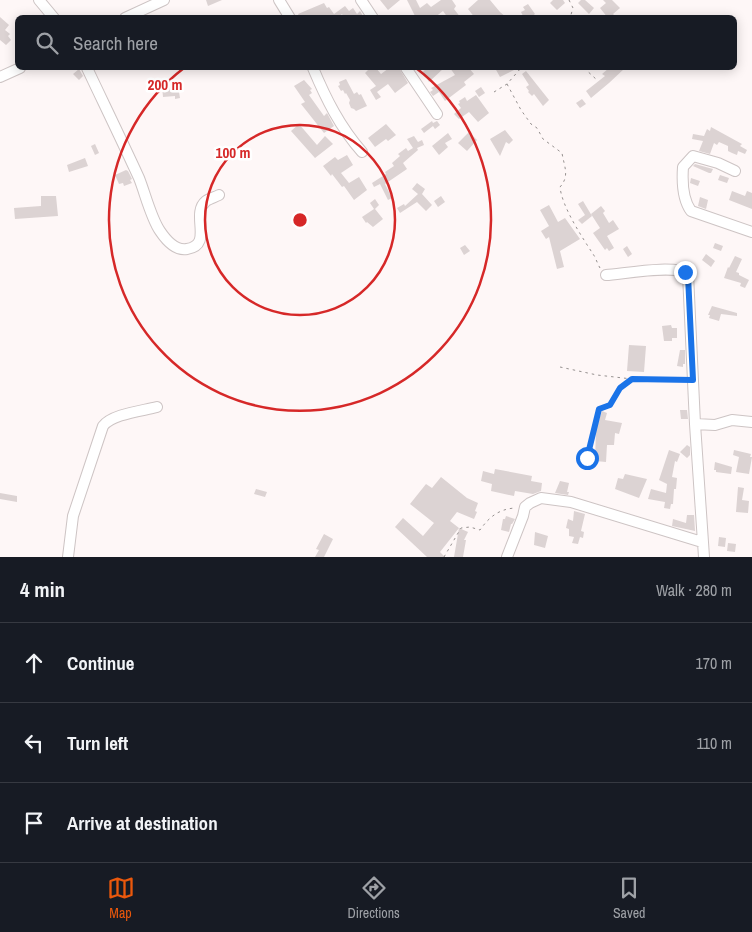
<!DOCTYPE html>
<html lang="en">
<head>
<meta charset="utf-8">
<style>
  body { margin:0; font-family:"Archivo Narrow",sans-serif; background:#20242c; color:#f1f3f6 }
  .stop { position:absolute; width:15px; height:15px; margin:-11px; border:4px solid #1a73e8; border-radius:50%; background:#fff }
  .stop.end { background:#1a73e8; border-color:#fff; box-shadow:0 1px 5px #0008 }
  .list { margin:0; padding:0; list-style:none }
  h2 { display:flex; justify-content:space-between; align-items:center; height:65px; margin:0; padding:0 20px; font-size:21px }
  h2 small { font-size:16px; font-weight:400; color:#9ea1a6 }
  .list li { display:grid; grid-template-columns:32px 1fr auto; gap:15px; align-items:center; box-sizing:border-box; height:80px; padding:0 20px; border-top:1px solid #363941 }
  .list b { display:block; font-size:19px; white-space:nowrap }
  .list em { font-size:16px; font-style:normal; color:#9ea1a6 }
  .icon { flex:none; width:28px; height:28px; fill:none; stroke:currentColor; stroke-width:2; stroke-linecap:round; stroke-linejoin:round }
  .map { position:relative; flex:none; width:752px; height:557px; overflow:hidden }
  .search { position:absolute; background:#171b24; box-shadow:0 2px 12px #0003; left:15px; right:15px; top:15px; height:55px; display:flex; align-items:center; gap:12px; box-sizing:border-box; padding:0 18px; border-radius:8px; color:#9ea1a6; font-size:19px }
  .sheet { height:305px; background:#171b24 }
  nav { display:flex; justify-content:space-around; align-items:center; box-sizing:border-box; height:70px; border-top:1px solid #363941; background:#171b24; font-size:14px; color:#9ea1a6 }
  nav a { display:grid; justify-items:center; gap:2px }
  nav .on { color:#ea580c }
  .map>svg:first-child { display:block }
  .building { fill:#dcd3d3 }
  .lines { fill:none; stroke-linecap:round; stroke-linejoin:round }
  .minor-casing { stroke:#cdc4c4; stroke-width:12 }
  .path { stroke:#969190; stroke-width:1; stroke-dasharray:2.5 4; stroke-linecap:butt }
  .minor { stroke:#fff; stroke-width:10 }
  .route { stroke:#1a73e8; stroke-width:6 }
  .ring { fill:none; stroke:#d62828; stroke-width:2.5 }
  .centre { fill:#d62828; stroke:#fff; stroke-width:2.5 }
  .ring-label { font-size:15px; text-anchor:middle; font-weight:bold; fill:#d62828; stroke:#fff; stroke-width:5; stroke-linejoin:round; paint-order:stroke }
</style>
</head>
<body>
<div class="map">
<svg width="752" height="557" viewBox="0 0 752 557">
  <rect width="100%" height="100%" fill="#fef7f7"/>
  <path class="building" d="M206,0H222L208,6Z
    M380,0H400L388,10Z
    M407,0H416L420,8L427,3L431,7L441,0H452L456,6L454,9L461,18H448L443,11L434,18H416Z
    M478,0H490L500,12L507,18H475L468,9Z
    M553,0H563L565,3L557,10L550,3Z
    M581,0H585L594,8L589,14L578,3Z
    M603,0H612L620,8L613,14L617,18H608L600,8L606,3Z
    M324,3L327,8L329,7L334,14L345,6L349,11L353,8L357,14L360,11L363,16L361,18H344L342,14L338,18H300L298,14Z
    M528,4L535,14L530,18H524L521,12L525,10L523,7Z
    M0,17L9,25L5,30L10,34L8,36L11,40L6,45L0,40Z
    M366,68H376L381,74L389,68H399L408,83L395,93L388,84L377,92L381,97L376,100L370,90L376,86L365,73L368,70Z
    M429,68H444L429,82L423,71Z
    M450,68H469L474,74L464,82L466,85L445,101L439,92L433,96L430,92L433,90L431,88L455,75Z
    M495,68H518L500,77Z
    M609,68H625L609,83L591,98L586,91L605,76L602,74Z
    M79,69L83,76L79,80L73,74Z
    M526,71L549,100L543,106L534,94L532,96L528,92L529,91L526,87L529,85L522,74Z
    M346,79L354,94L357,92L359,95L361,94L367,106L356,111L354,109L351,108L349,103L350,100L346,93L345,94L343,90L341,91L338,86L340,85L339,82Z
    M177,80L180,98L175,99V96L163,97L162,86L165,85L164,81Z
    M304,80L312,89L310,90L312,93L309,95L324,116L327,113L334,126L324,133L301,104L305,102L294,86Z
    M481,87L485,93L479,97L475,91Z
    M476,95L489,113L478,122L469,112L459,119L454,114L461,108L458,104L460,103L459,101L465,97L467,101Z
    M582,99L586,104L580,108L576,103Z
    M432,121L433,123L437,121L440,125L435,129L433,126L424,133L421,129Z
    M299,124L317,145L325,136L333,144L315,158L291,131Z
    M386,124L396,135L388,141L386,139L375,147L368,138Z
    M711,127L742,144L740,146L747,150L745,154L738,151L737,155L732,153L728,151V146L719,142L717,145L714,143L710,154L699,151L703,141L692,139L693,134L704,136L707,129L710,131Z
    M505,130L513,140L509,144L506,142L500,156L490,139Z
    M469,132L477,140L467,151L458,143Z
    M448,133L452,139L445,143L448,147L439,155L432,146Z
    M414,136L418,142L422,140L424,145L417,148L418,150L403,163L407,169L385,184L392,198L388,200L380,184L374,187L372,183L386,174L385,172L394,166L392,163L400,156L398,154L406,148L408,151L413,148L407,139Z
    M95,144L99,153L95,155L91,146Z
    M347,155L353,165L341,173L349,183L359,177L367,190L354,200L344,186L342,187L332,174L331,176L323,166L335,157L338,160Z
    M85,158L88,166L69,172L67,165Z
    M695,164L713,169L711,173H709L693,166Z
    M126,170L128,171L132,179L130,180L132,183L124,186L123,183L119,184L115,175Z
    M720,175L729,178L727,183L718,180Z
    M691,178L700,181L698,186L690,183Z
    M417,183L425,189L422,194L432,205L426,211L417,202L400,213L397,208L404,204L405,206L418,194L412,189Z
    M732,191L745,196L747,191L752,193V209L729,200Z
    M41,196H56L58,216L15,219L14,208L41,206Z
    M441,196L445,202L438,207L434,201Z
    M700,197L708,200L706,209L698,206Z
    M375,199L379,205L375,209L383,219L373,227L367,222L366,223L362,217L374,209L370,203Z
    M583,201L592,216L582,224L578,220L585,215L578,204Z
    M549,205L558,222L565,218L580,239L560,251L564,267L557,269L549,237L546,239L541,231L549,226L540,210Z
    M601,206L605,211L603,213L609,223L613,220L619,229L607,236L614,248L609,251L607,248L605,250L593,233L600,228L591,214Z
    M715,243L723,246L721,251L713,248Z
    M465,245L470,251L464,255L460,248Z
    M627,246L632,254L628,257L623,249Z
    M706,254L715,261L711,267L702,260Z
    M735,256L742,259L736,272L739,273V275L749,280L745,288L740,286L741,283L724,278L728,267L729,268Z
    M712,306L737,313V316L721,314L719,321L709,318L710,315H708Z
    M671,325L672,328H677V338H672V341H664L662,326Z
    M629,345L646,346L644,372L627,371Z
    M680,350H685V364H683V367L677,366Z
    M680,410H687L688,419H681Z
    M602,411L607,413L605,420L622,423L619,434L615,433L614,445H607L606,462L595,461L596,429Z
    M687,445L690,447V455L687,458L680,452Z
    M669,450L680,454L677,462L675,461L672,477L677,478L676,489H674L673,504H671L670,509L664,508L665,502L648,499L651,489L666,493L667,484L659,480Z
    M734,450L751,454L750,457H752L749,474L736,472L739,457L733,455Z
    M715,462L732,467L731,474L716,472V470H714Z
    M495,469L532,476L531,481L542,483L541,491L533,494L515,491L514,496L491,491L492,484L481,481L483,471L494,474Z
    M625,474L647,479L639,498L615,489L618,478L623,479Z
    M441,477L467,498L478,503L475,511L477,512L474,519L457,512L450,521L459,528L440,552L445,557H427L395,527L403,518L423,536L434,523L410,504L426,484L432,488Z
    M560,481L569,483L567,492H569L568,495L555,493Z
    M738,487L744,488L742,500L749,501L748,513L736,512Z
    M256,489L267,492L265,497L254,494Z
    M0,493L17,496V502L0,499Z
    M574,511L585,514L581,531L584,532L583,538L580,537L578,544L572,543L574,537L569,536V529L566,528L568,519L573,521Z
    M687,515H694L695,531L672,526L673,519L686,523Z
    M506,516L515,519L512,524H511L509,532L501,530L503,519H505Z
    M459,528L468,532L464,540H466L463,557H454Z
    M535,532L548,536L545,548L534,545Z
    M324,534L333,539L324,557H315L319,550L316,549Z
    M719,537L726,538L725,547L718,546Z
    M728,543L736,544L735,552L727,551Z"/>
  <g class="lines">
    <defs>
      <path id="minor" d="M39,0L54,18
        M279,0L290,18
        M361,0L373,18
        M125,18L164,0
        M87,68C104,104 122,141 139,178C145,193 151,218 160,231C166,240 176,251 187,249C214,245 190,214 206,201C209,199 215,197 219,195
        M313,68C326,99 340,127 362,152
        M406,68L437,114
        M0,77L20,68
        M735,171L718,163L693,156L683,167C682,181 683,200 691,211L752,232
        M606,275C623,274 675,264 688,274L695,424L704,557
        M695,424L715,425L732,420L752,422
        M68,557L73,516L103,426C112,414 142,411 157,407
        M507,557L523,516L525,507L530,503L541,498L571,502L702,542"/>
    </defs>
    <use href="#minor" class="minor-casing"/>
    <path class="path" d="M569,0L573,8L570,18
      M584,68L597,80
      M507,84L521,110L531,124L537,128L543,139L562,153C564,166 570,176 560,187C562,207 582,237 593,254C596,258 597,263 600,268
      M494,92L507,84L521,68
      M560,367L597,375L632,379
      M587,458L599,409L610,405L620,388L632,379L685,381
      M444,557L461,528L470,527L480,530C489,517 499,509 515,508"/>
    <use href="#minor" class="minor"/>
  </g>
  <g class="lines">
    <path class="route" d="M587,458L599,409L610,405L620,388L632,379L693,380L688,276L685,272"/>
  </g>
  <g class="ring">
    <circle cx="300" cy="220" r="95"/>
    <path d="M416 68A191 191 0 1 1 184 68"/>
  </g>
  <circle cx="300" cy="220" r="8" class="centre"/>
  <g class="ring-label">
    <text x="165" y="90">200 m</text>
    <text x="233" y="158">100 m</text>
  </g>
</svg>
<div class="stop" style="left:587px;top:458px"></div>
<div class="stop end" style="left:685px;top:272px"></div>
<div class="search"><svg class="icon" aria-label="search" viewBox="0 0 24 24"><circle cx="10" cy="10" r="6"/><path d="M15 15l6 6"/></svg>Search here</div>
</div>
<section class="sheet">
<h2>4 min<small>Walk · 280 m</small></h2>
<ul class="list">
<li><svg class="icon" aria-label="ahead" viewBox="0 0 24 24"><path d="M12 20V5M6 11l6-6 6 6"/></svg><div><b>Continue</b></div><em>170 m</em></li>
<li><svg class="icon" aria-label="left" viewBox="0 0 24 24"><path d="M17 20v-9H6M10 6l-5 5 5 5"/></svg><div><b>Turn left</b></div><em>110 m</em></li>
<li><svg class="icon" aria-label="arrive" viewBox="0 0 24 24"><path d="M6 21V4h12l-3 4 3 4H6"/></svg><div><b>Arrive at destination</b></div></li>
</ul>
</section>
<nav>
<a class="on"><svg class="icon" aria-label="map" viewBox="0 0 24 24"><path d="M3 6l6-2 6 2 6-2v14l-6 2-6-2-6 2zM9 4v14M15 6v14"/></svg>Map</a>
<a><svg class="icon" aria-label="directions" viewBox="0 0 24 24"><path d="M12 3l9 9-9 9-9-9zM9 14v-3h6M13 9l2 2-2 2"/></svg>Directions</a>
<a><svg class="icon" aria-label="saved" viewBox="0 0 24 24"><path d="M7 4h10v16l-5-4-5 4z"/></svg>Saved</a>
</nav>
</body>
</html>
